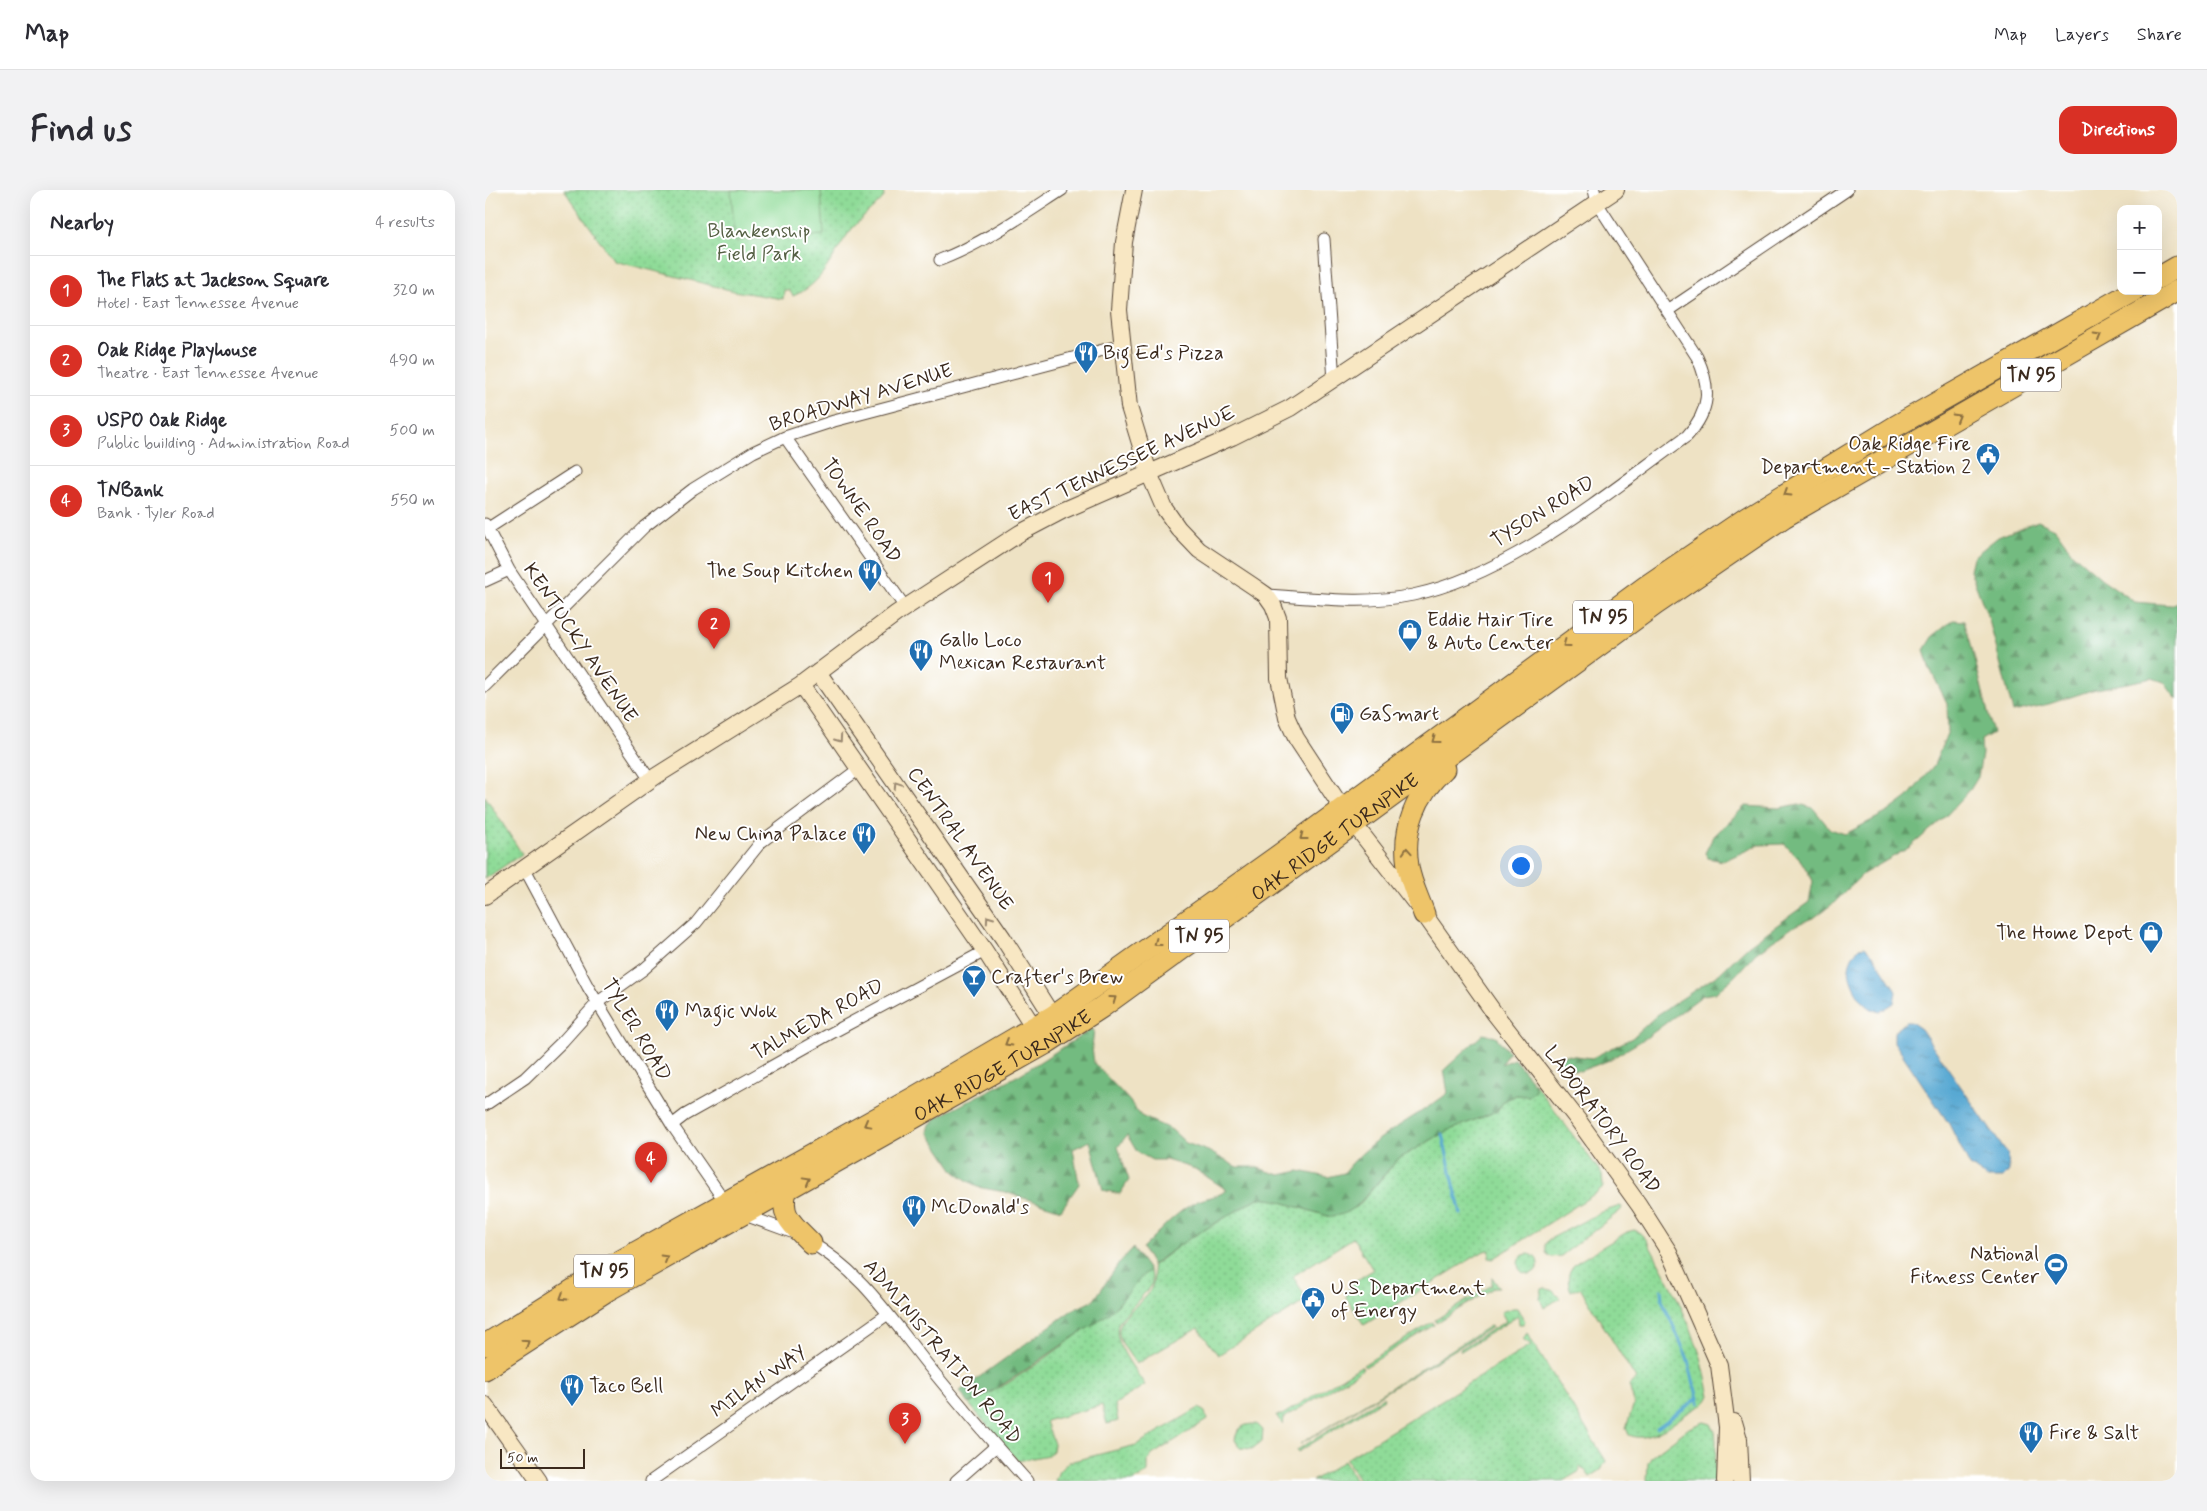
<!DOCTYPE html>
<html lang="en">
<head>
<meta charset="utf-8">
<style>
  body { margin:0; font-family:Mynerve,sans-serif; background:#f2f2f3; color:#2b2b33 }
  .controls { position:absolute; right:15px; top:15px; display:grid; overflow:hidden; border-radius:10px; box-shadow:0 5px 20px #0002 }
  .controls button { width:45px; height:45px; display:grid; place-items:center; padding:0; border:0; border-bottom:1px solid #e1e1e2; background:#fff; color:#2b2b33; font:25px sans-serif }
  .scale { position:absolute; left:15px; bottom:12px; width:85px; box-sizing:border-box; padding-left:5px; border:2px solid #3b2a1e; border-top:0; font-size:14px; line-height:18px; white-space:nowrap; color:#3b2a1e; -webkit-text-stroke:4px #fff; paint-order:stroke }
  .you { position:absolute; left:1035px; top:675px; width:18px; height:18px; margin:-12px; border:4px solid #fff; border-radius:50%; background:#1a73e8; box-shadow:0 0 0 8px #1a73e833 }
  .badge { display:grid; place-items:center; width:32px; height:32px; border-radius:50%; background:#d93025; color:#fff; font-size:16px; font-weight:700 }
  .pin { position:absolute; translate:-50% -41px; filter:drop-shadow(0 1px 2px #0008) }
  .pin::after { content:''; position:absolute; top:26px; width:18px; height:15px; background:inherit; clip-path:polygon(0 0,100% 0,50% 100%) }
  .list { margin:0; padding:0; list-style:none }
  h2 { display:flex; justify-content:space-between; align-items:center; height:65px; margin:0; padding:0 20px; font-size:21px }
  h2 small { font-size:16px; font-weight:400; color:#7c7c81 }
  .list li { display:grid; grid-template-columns:32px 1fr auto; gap:15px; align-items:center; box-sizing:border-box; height:70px; padding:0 20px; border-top:1px solid #e1e1e2 }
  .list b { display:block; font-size:19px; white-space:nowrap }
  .list p { margin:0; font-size:16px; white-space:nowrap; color:#7c7c81 }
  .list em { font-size:16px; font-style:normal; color:#7c7c81 }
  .map { position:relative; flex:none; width:1692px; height:1291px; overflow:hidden; border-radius:15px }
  header { display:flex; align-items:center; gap:30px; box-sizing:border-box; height:70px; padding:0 25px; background:#fff; border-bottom:1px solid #e1e1e2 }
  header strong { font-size:24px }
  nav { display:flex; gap:28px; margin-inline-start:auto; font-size:18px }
  .intro { display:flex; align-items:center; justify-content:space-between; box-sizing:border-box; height:120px; padding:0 30px }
  h1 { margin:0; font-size:35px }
  .button { padding:12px 22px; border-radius:15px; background:#d93025; color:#fff; font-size:18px; font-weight:700 }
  main { display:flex; gap:30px; padding:0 30px }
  aside { flex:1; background:#fff; border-radius:15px; box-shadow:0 5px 20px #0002 }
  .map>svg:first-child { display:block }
  .grass { fill:url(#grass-dots); stroke:#65825b }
  .forest { fill:url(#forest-firs); stroke:#57724f }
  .garden { fill:#8fdb98; stroke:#65825b }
  .water { fill:url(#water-ripples); stroke:#4a6a78 }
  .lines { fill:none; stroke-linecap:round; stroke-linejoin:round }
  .stream { stroke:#58a9d3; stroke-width:3 }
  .street-casing { stroke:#564637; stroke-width:13 }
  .secondary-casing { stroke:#564637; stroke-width:18 }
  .highway-casing { stroke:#564637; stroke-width:23 }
  .street { stroke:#fff; stroke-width:11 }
  .secondary { stroke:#f8e7c3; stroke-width:16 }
  .highway { stroke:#eec469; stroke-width:21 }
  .oneway { stroke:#8c6f40 }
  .oneway2 { stroke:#9a8870 }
  .labels { text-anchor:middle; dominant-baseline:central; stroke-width:4; stroke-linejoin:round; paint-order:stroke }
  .shield { fill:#fff; stroke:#766a62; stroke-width:1 }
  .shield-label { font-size:19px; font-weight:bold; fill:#3b2a1e }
  .park-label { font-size:20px; fill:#545f43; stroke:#fff }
  .poi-label { font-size:20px; fill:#3b2a1e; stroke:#fff; text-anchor:start }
  .street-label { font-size:20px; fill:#3b2a1e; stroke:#fff }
</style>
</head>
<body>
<header>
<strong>Map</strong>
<nav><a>Map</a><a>Layers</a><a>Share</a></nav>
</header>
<div class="intro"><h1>Find us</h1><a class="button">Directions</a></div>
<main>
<aside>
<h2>Nearby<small>4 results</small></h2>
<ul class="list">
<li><span class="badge">1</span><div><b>The Flats at Jackson Square</b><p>Hotel · East Tennessee Avenue</p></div><em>320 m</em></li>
<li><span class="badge">2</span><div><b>Oak Ridge Playhouse</b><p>Theatre · East Tennessee Avenue</p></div><em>490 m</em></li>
<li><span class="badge">3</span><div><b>USPO Oak Ridge</b><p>Public building · Administration Road</p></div><em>500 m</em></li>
<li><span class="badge">4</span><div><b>TNBank</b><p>Bank · Tyler Road</p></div><em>550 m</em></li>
</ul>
</aside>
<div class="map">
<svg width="1692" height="1291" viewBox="0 0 1692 1291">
  <defs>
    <pattern id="grass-dots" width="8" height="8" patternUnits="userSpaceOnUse" patternTransform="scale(1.25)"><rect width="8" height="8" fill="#8fdb98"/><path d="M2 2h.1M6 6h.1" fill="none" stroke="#7cbc83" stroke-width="1.8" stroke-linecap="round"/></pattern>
    <pattern id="forest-firs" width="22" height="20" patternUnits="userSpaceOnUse" patternTransform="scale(1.25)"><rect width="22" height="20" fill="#73bb80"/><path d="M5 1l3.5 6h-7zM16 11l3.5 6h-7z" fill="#609868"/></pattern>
    <pattern id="water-ripples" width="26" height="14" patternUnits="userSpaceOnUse" patternTransform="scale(1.25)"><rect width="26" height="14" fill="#58a9d3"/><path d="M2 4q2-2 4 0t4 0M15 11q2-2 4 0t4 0" fill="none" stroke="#4a8aab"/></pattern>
  </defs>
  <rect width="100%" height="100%" fill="#fff"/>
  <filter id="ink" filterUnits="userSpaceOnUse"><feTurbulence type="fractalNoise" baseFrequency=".02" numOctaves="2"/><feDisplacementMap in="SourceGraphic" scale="10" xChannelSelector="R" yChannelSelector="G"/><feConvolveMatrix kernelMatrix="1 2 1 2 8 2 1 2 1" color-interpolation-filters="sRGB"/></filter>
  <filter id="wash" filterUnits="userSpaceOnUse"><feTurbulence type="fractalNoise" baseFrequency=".0096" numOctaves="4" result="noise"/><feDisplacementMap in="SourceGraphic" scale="20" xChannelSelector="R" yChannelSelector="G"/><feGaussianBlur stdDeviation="1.12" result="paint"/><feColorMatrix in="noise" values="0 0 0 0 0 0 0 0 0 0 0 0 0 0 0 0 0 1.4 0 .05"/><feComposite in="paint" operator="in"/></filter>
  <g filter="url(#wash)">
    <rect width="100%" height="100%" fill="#eee2c4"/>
    <path class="grass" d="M79,0H398L399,7C388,20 373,30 363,44C346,67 338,94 308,106L304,100H299L298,109L249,101L129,71Z
      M0,606L37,664L0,689Z
      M1049,893L1117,984L1118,997L1111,1003L1008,1069L1004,1068L1005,1060L999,1061L879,1135L861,1108C863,1093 877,1087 888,1080L868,1048L808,1086L822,1110L733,1165L713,1138L651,1174C646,1166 636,1155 634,1144C631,1118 679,1110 667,1076L702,1050L773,1008L790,1010L846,1027L873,1016L913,969L960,942L1012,921L1019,911L1031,905L1044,906L1050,900Z
      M1135,1016L1137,1017L1136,1020L1076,1066L1066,1067L1061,1063L1060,1055L1063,1050L1114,1023Z
      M1149,1040L1155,1043L1161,1049L1188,1099L1206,1139L1216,1167L1225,1205C1222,1215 1212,1217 1204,1222C1188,1233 1165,1254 1144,1245L1141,1238L1149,1213L1144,1195L1151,1189L1095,1098L1086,1101C1081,1090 1083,1080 1091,1073L1142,1042Z
      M1033 1074a10 10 0 1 1 20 0a10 10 0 1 1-20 0Z
      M664,1080L667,1088V1093C659,1106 646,1117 636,1129C622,1147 650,1179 660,1195L630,1214L633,1231L622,1234L617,1215L561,1231L569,1254L568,1261L563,1265L533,1271L484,1214L523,1193L558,1170L633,1115L650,1092Z
      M1007,1087L1014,1097H1010L951,1133L950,1130L1007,1095Z
      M1060,1098L1068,1101L1075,1108L1059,1118L1055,1109L1057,1099Z
      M1027,1118H1032L1040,1131L1038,1134H1034L1033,1126L976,1161L975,1159L1021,1131L1016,1122Z
      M948,1132L949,1135L880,1177L878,1175Z
      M1005,1136L1007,1137L815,1254Z
      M1042,1143L1121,1271L1116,1280L1105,1287L1099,1279L1098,1280L1094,1276L1095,1281L1078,1291H875L861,1269L1046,1155L1038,1149Z
      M876,1176L878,1179L799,1228L798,1235L791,1225H797Z
      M898,1207L899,1209L813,1262L812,1260Z
      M714,1218L720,1222L722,1230L667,1265L663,1271V1282L649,1291H570L574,1281L584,1272L651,1255Z
      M1219,1232L1226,1234L1230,1242L1231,1251L1230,1291H1162L1163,1273L1167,1266L1204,1238Z
      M770,1234L773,1235L778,1240L777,1251L767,1259L755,1258L750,1250C752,1238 758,1234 770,1234Z
      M859,1271L871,1291H827Z"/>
    <path class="forest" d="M1553,331L1570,339L1588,364L1617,389L1650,412L1685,415L1692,412V510L1679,492L1667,488L1607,500L1564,514L1528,522L1504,430L1485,380L1488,367L1513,347Z
      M1468,430L1479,431L1486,454L1508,543L1496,550L1497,564L1493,587L1485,600L1458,629L1425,657L1378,684L1350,712L1330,727L1311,735L1271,763L1248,788L1230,803L1218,805L1161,848L1122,871L1095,881L1073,877L1069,867L1082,865L1107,868L1147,848L1172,825L1234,784L1263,756L1324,712L1328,691L1316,671L1299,654L1274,655L1238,671L1223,668L1220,663L1228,647L1260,616L1294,618L1314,614L1328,618L1345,639L1360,644L1403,622L1423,607L1449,575L1463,541L1462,513L1444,477L1439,460L1447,447Z
      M605,840H609L607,858L609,873L643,909L656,926L687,940L701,953L723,961L752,977H770L795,985L814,981L843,987L859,983C886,947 928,930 963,903L959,880L998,844L1011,847L1024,862L1016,874L1029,869L1049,893L1050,900L1044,906L1031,905L1019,911L1012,921L960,942L913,969L872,1016L858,1024L846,1027L790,1010L773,1008L702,1050L667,1075L657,1058C673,1043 688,1025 707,1014C718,1007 732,1008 742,1000L710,979L681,970H667L652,962L642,945L633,957L644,990L635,1004L618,1000L605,951L588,959L594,994L576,1020L520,1002L492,997L470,982L443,942L445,934L453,927L534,885Z
      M648,1058L664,1080C647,1094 637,1114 619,1127C609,1135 598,1141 587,1148C553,1172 521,1194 484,1214L475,1201L586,1121L609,1110L635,1072Z"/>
    <path class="garden" d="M246,0H336L339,45L250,51Z"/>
    <path class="water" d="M1380,757L1388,765L1408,796L1411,802L1409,813L1395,822C1379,820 1364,795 1364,779C1364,772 1369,763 1374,758Z
      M1421,832H1426L1436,839L1523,965L1524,981L1518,988H1502L1485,976L1464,934L1409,852V842Z"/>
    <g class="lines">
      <path class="stream" d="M957,944L976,1024
        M1176,1100L1177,1110L1202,1167L1214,1213
        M1172,1238L1213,1208"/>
    </g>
  </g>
  <g filter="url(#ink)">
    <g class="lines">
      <defs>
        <path id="street" d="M839,49L849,190
          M455,70C499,53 537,26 577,0
          M1182,121L1362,0
          M300,247L420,417
          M0,334L24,380L165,590
          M2,339L90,282
          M0,391L24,380
          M781,405C830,408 880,415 928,405C1027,384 1121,304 1202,246C1226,220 1226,197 1212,167L1112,13L1109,0
          M0,496L159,337L208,299L268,262L300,247L349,231L637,155
          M40,679L103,797L187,935L241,1013
          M0,915L40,888L78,851L113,812L159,779L211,733L276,652L375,578
          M187,935L200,925L341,846L500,761
          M257,1024L309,1043
          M323,1051C378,1082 407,1131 446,1179C477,1217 509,1254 542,1291
          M166,1291L403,1124
          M471,1291L511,1256"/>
        <path id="secondary" d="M649,0L639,52L634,120L644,217L664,283L679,318L693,338L714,360L768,396L781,405L788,415L793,428L794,488L802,528L811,548L857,618
          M333,482L518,748L573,835
          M316,495L500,761L555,847
          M869,634L939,724L1010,824L1093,930L1154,1015L1184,1062L1234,1175L1242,1237L1240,1291
          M0,706L171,586L316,495L412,423L535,343L577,321L747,247L805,218L1131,0
          M0,1215L54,1291
          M1249,1232L1254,1249L1256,1291"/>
        <g id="highway">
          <path d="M1673,88L1692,77"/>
          <path d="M939,724C934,709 925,692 923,676C917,639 931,604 959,579"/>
          <path d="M301,1001C294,1027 310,1036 326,1053"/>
          <path d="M0,1155L121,1079L428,908L568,826L794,665L1160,397L1263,327L1411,236L1649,101"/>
          <path id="s1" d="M0,1179L123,1100L560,854L617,817L1171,414L1299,327L1692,101"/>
        </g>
      </defs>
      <use href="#street" class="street-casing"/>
      <use href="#secondary" class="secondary-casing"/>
      <use href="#highway" class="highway-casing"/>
      <use href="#street" class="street"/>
      <use href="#secondary" class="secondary"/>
      <use href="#highway" class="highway"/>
    </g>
    <defs><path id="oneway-chevron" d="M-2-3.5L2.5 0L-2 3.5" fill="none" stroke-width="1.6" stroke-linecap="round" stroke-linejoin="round" transform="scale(1.25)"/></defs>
    <g class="oneway">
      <use href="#oneway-chevron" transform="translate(1613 146) rotate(-30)"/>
      <use href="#oneway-chevron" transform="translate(1472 227) rotate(-30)"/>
      <use href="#oneway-chevron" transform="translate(1302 303) rotate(148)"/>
      <use href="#oneway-chevron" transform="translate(1081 454) rotate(144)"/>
      <use href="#oneway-chevron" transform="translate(950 550) rotate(144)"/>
      <use href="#oneway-chevron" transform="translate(818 647) rotate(143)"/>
      <use href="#oneway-chevron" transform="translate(922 661) rotate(-94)"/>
      <use href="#oneway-chevron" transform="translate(672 753) rotate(144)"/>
      <use href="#oneway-chevron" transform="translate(628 809) rotate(-36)"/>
      <use href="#oneway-chevron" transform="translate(523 853) rotate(149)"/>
      <use href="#oneway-chevron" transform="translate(382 934) rotate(151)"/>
      <use href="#oneway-chevron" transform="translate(322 990) rotate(-29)"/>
      <use href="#oneway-chevron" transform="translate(180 1068) rotate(-30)"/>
      <use href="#oneway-chevron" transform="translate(78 1107) rotate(148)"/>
      <use href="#oneway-chevron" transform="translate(41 1153) rotate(-33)"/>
    </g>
    <g class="oneway2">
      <use href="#oneway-chevron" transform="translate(354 549) rotate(55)"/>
      <use href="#oneway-chevron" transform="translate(412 595) rotate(-124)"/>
      <use href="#oneway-chevron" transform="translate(504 729) rotate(-125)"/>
    </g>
  </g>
  <defs>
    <symbol id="restaurant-pin" viewBox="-11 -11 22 30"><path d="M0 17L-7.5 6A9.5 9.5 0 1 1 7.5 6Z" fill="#1f6fb2" stroke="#fff"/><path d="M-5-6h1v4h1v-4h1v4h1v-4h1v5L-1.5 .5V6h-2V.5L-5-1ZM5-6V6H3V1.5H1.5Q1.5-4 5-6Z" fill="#fff"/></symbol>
    <symbol id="civic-pin" viewBox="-11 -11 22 30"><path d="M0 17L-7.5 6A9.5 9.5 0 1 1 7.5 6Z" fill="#1f6fb2" stroke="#fff"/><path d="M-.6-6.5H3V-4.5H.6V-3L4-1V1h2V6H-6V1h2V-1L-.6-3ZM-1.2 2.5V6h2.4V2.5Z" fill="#fff"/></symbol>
    <symbol id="shop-pin" viewBox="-11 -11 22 30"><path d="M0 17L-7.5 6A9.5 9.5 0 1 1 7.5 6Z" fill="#1f6fb2" stroke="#fff"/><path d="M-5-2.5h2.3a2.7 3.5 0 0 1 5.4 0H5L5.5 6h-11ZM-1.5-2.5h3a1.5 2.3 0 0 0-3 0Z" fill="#fff"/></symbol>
    <symbol id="fuel-pin" viewBox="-11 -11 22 30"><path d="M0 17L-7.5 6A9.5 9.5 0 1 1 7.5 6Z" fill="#1f6fb2" stroke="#fff"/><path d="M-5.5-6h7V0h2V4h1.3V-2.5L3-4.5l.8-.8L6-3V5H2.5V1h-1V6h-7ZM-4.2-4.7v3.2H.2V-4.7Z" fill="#fff"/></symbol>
    <symbol id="bar-pin" viewBox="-11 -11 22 30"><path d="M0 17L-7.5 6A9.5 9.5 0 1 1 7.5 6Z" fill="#1f6fb2" stroke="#fff"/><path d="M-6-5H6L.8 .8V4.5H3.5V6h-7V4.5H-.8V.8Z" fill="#fff"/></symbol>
    <symbol id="stadium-pin" viewBox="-11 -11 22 30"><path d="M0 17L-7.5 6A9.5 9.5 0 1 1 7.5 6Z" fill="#1f6fb2" stroke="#fff"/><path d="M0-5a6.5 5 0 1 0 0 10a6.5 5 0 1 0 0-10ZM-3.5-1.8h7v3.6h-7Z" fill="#fff"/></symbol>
  </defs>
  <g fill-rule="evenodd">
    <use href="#restaurant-pin" x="587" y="149" width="28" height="38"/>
    <use href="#civic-pin" x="1489" y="251" width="28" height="38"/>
    <use href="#restaurant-pin" x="371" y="367" width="28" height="38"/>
    <use href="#shop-pin" x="911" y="427" width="28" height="38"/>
    <use href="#restaurant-pin" x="422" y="447" width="28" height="38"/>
    <use href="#fuel-pin" x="843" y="510" width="28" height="38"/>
    <use href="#restaurant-pin" x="365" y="630" width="28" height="38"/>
    <use href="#shop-pin" x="1652" y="729" width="28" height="38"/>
    <use href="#bar-pin" x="475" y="773" width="28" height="38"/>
    <use href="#restaurant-pin" x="168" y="807" width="28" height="38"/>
    <use href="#restaurant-pin" x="415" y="1003" width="28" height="38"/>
    <use href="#stadium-pin" x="1557" y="1061" width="28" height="38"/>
    <use href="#civic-pin" x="814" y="1095" width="28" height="38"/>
    <use href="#restaurant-pin" x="73" y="1182" width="28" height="38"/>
    <use href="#restaurant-pin" x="1532" y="1229" width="28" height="38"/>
  </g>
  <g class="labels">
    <g class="shield">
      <rect x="1516" y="168.5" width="60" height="33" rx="4"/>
      <rect x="1088" y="410.5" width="60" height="33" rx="4"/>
      <rect x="684" y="729.5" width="60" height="33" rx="4"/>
      <rect x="89" y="1064.5" width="60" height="33" rx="4"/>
    </g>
    <g class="shield-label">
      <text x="1546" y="185">TN 95</text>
      <text x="1118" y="427">TN 95</text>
      <text x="714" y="746">TN 95</text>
      <text x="119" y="1081">TN 95</text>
    </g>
    <g class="park-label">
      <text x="274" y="41">Blankenship<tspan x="274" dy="23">Field Park</tspan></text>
    </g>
    <g class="poi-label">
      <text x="618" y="163">Big Ed's Pizza</text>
      <text x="1486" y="254" text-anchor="end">Oak Ridge Fire<tspan x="1486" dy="23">Department - Station 2</tspan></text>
      <text x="368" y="381" text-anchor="end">The Soup Kitchen</text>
      <text x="942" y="430">Eddie Hair Tire<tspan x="942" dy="23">&amp; Auto Center</tspan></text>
      <text x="454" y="450">Gallo Loco<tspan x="454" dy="23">Mexican Restaurant</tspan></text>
      <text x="874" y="524">GaSmart</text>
      <text x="362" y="644" text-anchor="end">New China Palace</text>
      <text x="1648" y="743" text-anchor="end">The Home Depot</text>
      <text x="506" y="787">Crafter's Brew</text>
      <text x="200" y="821">Magic Wok</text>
      <text x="446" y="1017">McDonald's</text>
      <text x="1554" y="1064" text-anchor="end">National<tspan x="1554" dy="23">Fitness Center</tspan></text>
      <text x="846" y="1098">U.S. Department<tspan x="846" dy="23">of Energy</tspan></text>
      <text x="104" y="1196">Taco Bell</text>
      <text x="1564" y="1243">Fire &amp; Salt</text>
    </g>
    <g class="street-label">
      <text transform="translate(376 208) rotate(-17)">BROADWAY AVENUE</text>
      <text transform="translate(637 274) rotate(-25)">EAST TENNESSEE AVENUE</text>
      <text transform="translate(376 321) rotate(55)">TOWNE ROAD</text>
      <text transform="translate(1058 322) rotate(-32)">TYSON ROAD</text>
      <text transform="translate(95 453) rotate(56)">KENTUCKY AVENUE</text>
      <text stroke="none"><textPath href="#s1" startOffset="1004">OAK RIDGE TURNPIKE</textPath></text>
      <text transform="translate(475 649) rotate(55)">CENTRAL AVENUE</text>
      <text transform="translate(333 830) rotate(-29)">TALMEDA ROAD</text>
      <text transform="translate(151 840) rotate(59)">TYLER ROAD</text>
      <text stroke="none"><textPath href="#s1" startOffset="600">OAK RIDGE TURNPIKE</textPath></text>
      <text transform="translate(1117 930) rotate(53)">LABORATORY ROAD</text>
      <text transform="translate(457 1162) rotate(50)">ADMINISTRATION ROAD</text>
      <text transform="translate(274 1192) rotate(-35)">MILAN WAY</text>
    </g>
  </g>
</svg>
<div class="controls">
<button>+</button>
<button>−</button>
</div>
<div class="scale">50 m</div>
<div class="you"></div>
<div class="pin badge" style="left:563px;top:413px">1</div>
<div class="pin badge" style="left:229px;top:459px">2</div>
<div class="pin badge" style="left:420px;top:1254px">3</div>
<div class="pin badge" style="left:166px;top:993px">4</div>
</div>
</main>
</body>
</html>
